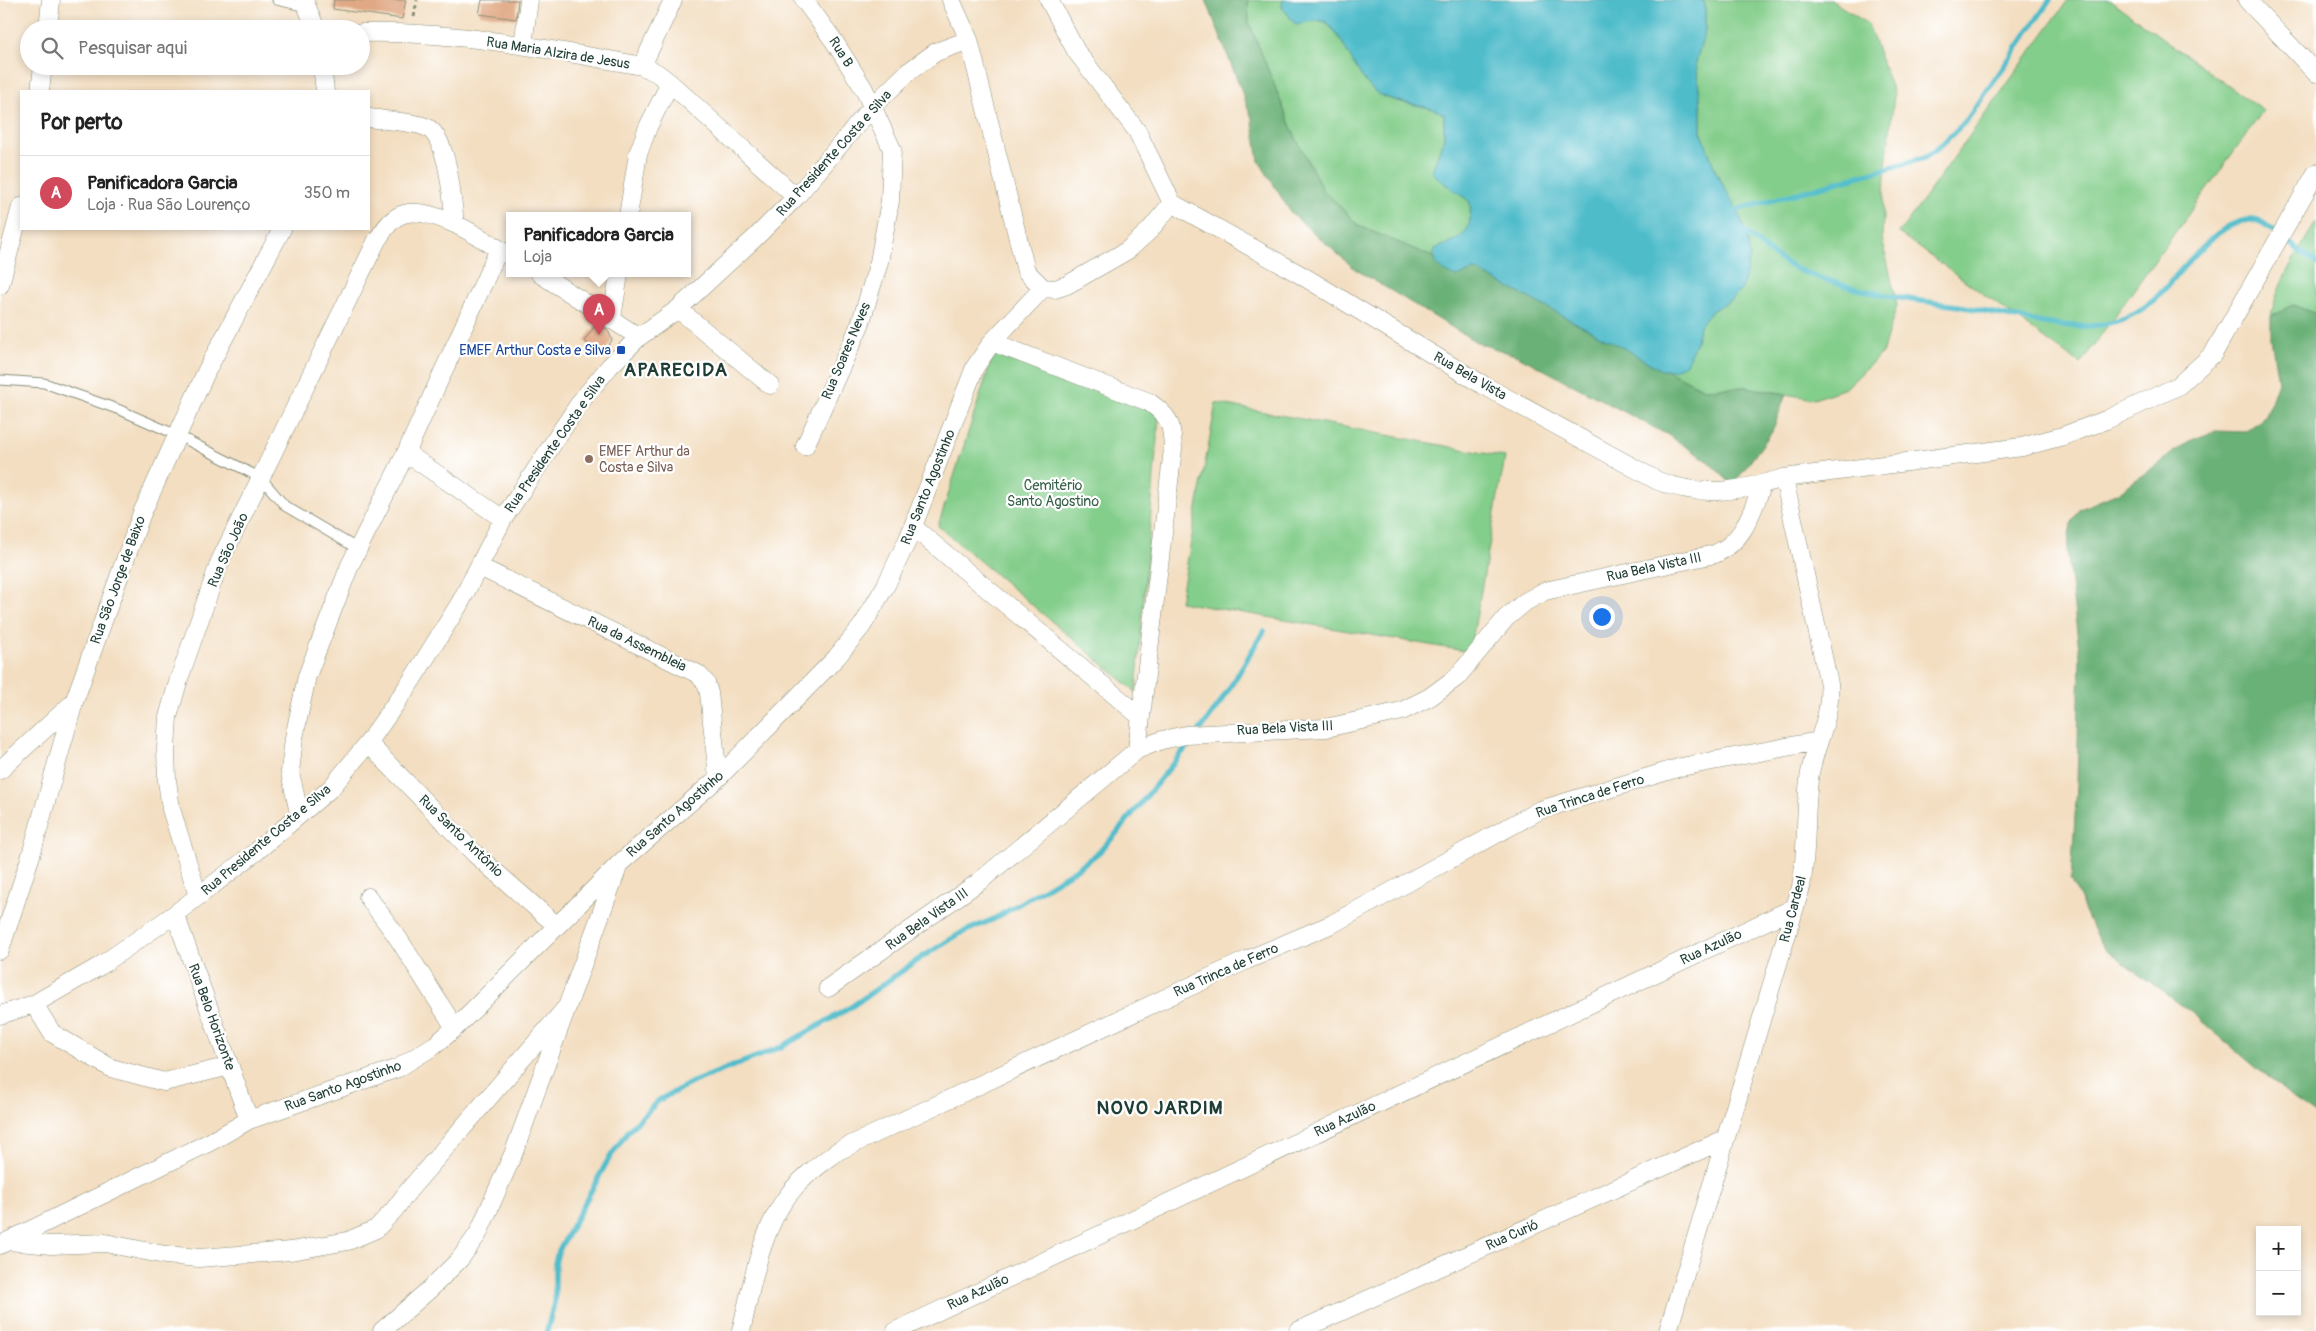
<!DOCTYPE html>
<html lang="pt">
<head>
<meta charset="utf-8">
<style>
  body { margin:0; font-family:Pangolin,sans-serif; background:#f6f6f6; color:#222 }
  .controls { position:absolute; right:15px; bottom:15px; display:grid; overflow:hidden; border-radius:0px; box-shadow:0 2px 8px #0003 }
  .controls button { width:45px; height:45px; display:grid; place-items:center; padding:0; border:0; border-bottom:1px solid #e0e0e0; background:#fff; color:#222; font:25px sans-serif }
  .you { position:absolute; left:1601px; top:616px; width:18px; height:18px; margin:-12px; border:4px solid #fff; border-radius:50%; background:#1a73e8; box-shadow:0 0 0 8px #1a73e833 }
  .badge { display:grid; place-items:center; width:32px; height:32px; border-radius:50%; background:#d1495b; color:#fff; font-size:16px; font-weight:700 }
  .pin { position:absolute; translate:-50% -41px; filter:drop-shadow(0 1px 2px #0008) }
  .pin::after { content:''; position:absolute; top:26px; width:18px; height:15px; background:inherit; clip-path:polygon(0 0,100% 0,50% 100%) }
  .popup { position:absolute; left:506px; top:212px; width:185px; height:65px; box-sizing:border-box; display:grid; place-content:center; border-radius:0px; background:#fff; filter:drop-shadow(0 1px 4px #0005); font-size:16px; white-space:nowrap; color:#767676 }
  .popup b { font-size:19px; color:#222 }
  .popup::after { content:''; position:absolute; left:50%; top:100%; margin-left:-10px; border:10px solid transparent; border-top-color:#fff }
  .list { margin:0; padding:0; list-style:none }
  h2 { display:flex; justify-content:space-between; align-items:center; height:65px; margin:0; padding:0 20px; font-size:21px }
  h2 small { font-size:16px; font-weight:400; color:#767676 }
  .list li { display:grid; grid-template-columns:32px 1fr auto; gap:15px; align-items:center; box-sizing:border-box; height:75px; padding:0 20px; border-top:1px solid #e0e0e0 }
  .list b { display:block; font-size:19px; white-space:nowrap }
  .list p { margin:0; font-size:16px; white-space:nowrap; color:#767676 }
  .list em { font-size:16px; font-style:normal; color:#767676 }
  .icon { flex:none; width:28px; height:28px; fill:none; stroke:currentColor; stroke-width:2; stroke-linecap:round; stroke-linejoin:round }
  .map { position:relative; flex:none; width:2316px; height:1331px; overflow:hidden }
  .search { position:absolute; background:#fff; box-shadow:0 2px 8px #0003; left:20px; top:20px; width:350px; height:55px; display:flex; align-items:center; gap:12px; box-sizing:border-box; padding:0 18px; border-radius:28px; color:#767676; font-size:19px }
  .panel { position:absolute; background:#fff; box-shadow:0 2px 8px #0003; left:20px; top:90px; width:350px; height:140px; border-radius:0px }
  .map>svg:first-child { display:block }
  .green { fill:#84ce8b; stroke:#528660 }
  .forest { fill:#6bb177; stroke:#457756 }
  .water { fill:#50bcca; stroke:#387c7f }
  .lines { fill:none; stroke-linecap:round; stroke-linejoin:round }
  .stream { stroke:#50bcca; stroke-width:5.5 }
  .building { fill:#e0a884 }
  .lane-casing { stroke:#898e7a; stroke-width:11 }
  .street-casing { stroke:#898e7a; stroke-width:19 }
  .path { stroke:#898e7a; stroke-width:3; stroke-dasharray:4 4; stroke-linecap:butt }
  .lane { stroke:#fff; stroke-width:9 }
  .street { stroke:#fff; stroke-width:18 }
  .transit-dot { fill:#1a4fb4; stroke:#fff; stroke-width:2 }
  .education-dot { fill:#8d6e63; stroke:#fff; stroke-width:2 }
  .labels { text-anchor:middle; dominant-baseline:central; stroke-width:4.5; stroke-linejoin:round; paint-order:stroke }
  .street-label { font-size:14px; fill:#1f3d34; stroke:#fff }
  .transit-label { font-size:14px; fill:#164399; stroke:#fff; text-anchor:end }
  .education-label { font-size:14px; fill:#785e54; stroke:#fff; text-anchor:start }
  .park-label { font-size:14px; fill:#38614a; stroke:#fff }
  .district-label { font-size:19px; font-weight:bold; letter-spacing:1px; fill:#1f3d34; stroke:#fff }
</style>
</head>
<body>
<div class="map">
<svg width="2316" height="1331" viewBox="0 0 2316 1331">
  <rect width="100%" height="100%" fill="#fff"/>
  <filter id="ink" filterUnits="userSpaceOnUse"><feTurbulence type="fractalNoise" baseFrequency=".02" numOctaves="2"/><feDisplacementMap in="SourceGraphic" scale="10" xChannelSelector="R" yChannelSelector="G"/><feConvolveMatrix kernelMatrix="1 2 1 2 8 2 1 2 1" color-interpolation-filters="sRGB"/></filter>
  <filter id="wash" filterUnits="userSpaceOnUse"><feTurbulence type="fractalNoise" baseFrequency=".0096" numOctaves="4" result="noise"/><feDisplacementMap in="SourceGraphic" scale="20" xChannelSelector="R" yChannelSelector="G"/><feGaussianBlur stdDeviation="1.12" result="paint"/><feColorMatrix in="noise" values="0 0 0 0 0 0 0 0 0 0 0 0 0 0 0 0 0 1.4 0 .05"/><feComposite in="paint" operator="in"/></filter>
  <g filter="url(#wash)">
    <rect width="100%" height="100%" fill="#f3dec1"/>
    <path class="green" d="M1248,0H1283L1282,7L1296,25L1311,21H1325C1330,27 1336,32 1340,39C1347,51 1370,90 1381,95C1401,106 1425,103 1444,114V137L1432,172C1445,186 1456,190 1470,202C1472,237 1465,237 1435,249L1432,257L1359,226L1322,188L1293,132L1249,22Z
      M1702,0H1831L1868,24L1894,95L1885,175L1882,238L1897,305L1882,353L1846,388L1814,399L1746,387L1704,389L1666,370H1674L1695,344L1700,325L1713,310L1731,300L1748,241L1740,216L1716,172L1701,131V107L1696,62L1705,31V4Z
      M2068,0H2110L2263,111L2080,364L1899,233Z
      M2316,222V314L2293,305L2271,317C2277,282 2298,252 2316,222Z
      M996,346L1160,404L1136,692L938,526Z
      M1216,403L1505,457L1470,652L1180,602Z"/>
    <path class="forest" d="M1206,0H1248L1249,22L1293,132L1322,188L1359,226L1433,257L1435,263L1456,277L1476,270L1631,352L1661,370H1666L1704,389L1746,387L1786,394L1772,432L1733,485L1705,459L1668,435L1518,356L1478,343L1355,269L1291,213L1259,161L1252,118Z
      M2293,305L2316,314V1115L2293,1099L2192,1013L2108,951L2096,936L2071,879L2077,785L2080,657L2067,550L2071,524L2080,509L2118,493L2189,441L2215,431L2245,432L2266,416L2278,382L2271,339V317Z"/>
    <path class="water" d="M1283,0H1702L1705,4V31L1696,62L1701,107V131L1716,172L1740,216L1748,241L1750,257L1742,289L1731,300L1713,310L1700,325L1695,344L1686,364L1674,370H1661L1631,352L1476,270L1456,277C1444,271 1430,265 1435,249C1463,237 1473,235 1470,202C1456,190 1445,186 1432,172L1444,137V114C1425,103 1401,105 1381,95C1363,87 1350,55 1340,39C1336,32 1330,27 1325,21H1311L1296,25L1282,7Z"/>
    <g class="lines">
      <path class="stream" d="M1729,212L1892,167L1924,158L1936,150L1966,121L2050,0
        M1741,228C1758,244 1784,265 1806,273C1828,281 1852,288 1875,293C1904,300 1935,302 1964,307C2010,315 2072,336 2117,321C2129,317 2143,309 2153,301C2178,278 2225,204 2263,223L2316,263
        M1200,730C1225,699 1243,665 1264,631
        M547,1331L555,1299V1263L558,1252L608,1160L629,1130L659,1100L693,1082L781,1047L813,1029L851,1007L922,957L961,933L994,919L1075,870L1098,853L1115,835L1193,739"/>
    </g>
    <g id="blocks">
      <path class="building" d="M334,0H406L402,19L333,9Z
        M482,0H518L516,19L479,14Z
        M597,323L608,330L612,340L603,354L584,341Z"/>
    </g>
  </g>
  <g filter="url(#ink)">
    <use href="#blocks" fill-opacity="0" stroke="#898e7a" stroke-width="1"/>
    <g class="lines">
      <defs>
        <path id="lane" d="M277,0L307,7
          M0,380L44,383L120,410L177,435L261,478L285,506L358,549"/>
        <path id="street" d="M304,0L316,29
          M804,0L834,41L864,89L892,149L890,201L879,262L860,325L805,446
          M951,0L969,40L1026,271L1043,288
          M1049,0L1076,51L1137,131L1172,203
          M2247,0L2316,73
          M48,29L51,0
          M361,33C456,31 550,49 642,66L657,73L670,83L796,197
          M523,45L529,0
          M322,66L325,91
          M642,66L673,0
          M40,91L43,66
          M369,118C383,120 414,122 426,127C449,137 452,201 455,224
          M1172,203L1301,275L1483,385L1658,481C1702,498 1740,491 1784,478L2022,447L2063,436L2106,420L2178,386L2213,354L2316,173
          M628,216L638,154L648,127L670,83
          M540,274L639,337
          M0,285L21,207
          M1043,288L1055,289L1067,285L1128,250L1150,230L1172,203
          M678,309L770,385
          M612,318L619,274
          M992,342L1149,402C1170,417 1172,423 1173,449L1137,750
          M406,453L503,519
          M913,527L1141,717
          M480,567L698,674L706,683L709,693L718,778
          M368,743L475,854L557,926
          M0,770L73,703
          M299,813L290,772L294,738L307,676L350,565L406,453L499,249
          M198,896L171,809L167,780L166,749L168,717L179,679L220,561L377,240C383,232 388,222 397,217C425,199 486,241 510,256
          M368,897L398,938L455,1028
          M175,914L249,1120
          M0,950L31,855L74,702L142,513L207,370L282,229
          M828,988L980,881L1137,750L1162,740L1186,735L1326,728L1402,711L1430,697L1457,677L1506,618L1525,602L1545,591L1715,554C1745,541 1751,512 1763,484
          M34,1004L52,1033L111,1068L164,1082L230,1066
          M0,1015L34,1004L100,966L175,914L257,851L331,788L368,743L410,683L460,603L503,519L581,401L610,366L639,337L678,309L756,237L796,197L871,108L908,72L936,52L969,40
          M8,1241L51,1245L105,1243L165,1255L199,1258L291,1251L348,1241L376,1229L394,1210L409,1190L565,1009
          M0,1245L210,1142L249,1120L398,1068L435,1045L455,1028L620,863L718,778L836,658L862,626L886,585L908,539L975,367L992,342L1043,288
          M382,1331L431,1288L460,1259L478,1234L514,1152L617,870
          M741,1331C752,1286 760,1231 789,1194C803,1176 821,1164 838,1151L1247,960L1332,924L1540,810L1681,767L1818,741
          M896,1331L1794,908
          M1298,1331L1725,1139
          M1668,1331L1801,887C1808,849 1804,810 1810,773C1816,742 1832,716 1829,684L1784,478"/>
      </defs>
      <use href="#lane" class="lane-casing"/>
      <use href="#street" class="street-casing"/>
      <path class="path" d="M414,17L417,0"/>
      <use href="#lane" class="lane"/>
      <use href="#street" class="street"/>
    </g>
  </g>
  <rect class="transit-dot" x="616" y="345" width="10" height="10" rx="2.5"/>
  <circle class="education-dot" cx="589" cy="459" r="5"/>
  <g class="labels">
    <g class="street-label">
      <text transform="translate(841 52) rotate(58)">Rua B</text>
      <text transform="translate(558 53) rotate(9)">Rua Maria Alzira de Jesus</text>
      <text transform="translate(834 153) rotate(-48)">Rua Presidente Costa e Silva</text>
      <text transform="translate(846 351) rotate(-67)">Rua Soares Neves</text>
      <text transform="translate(1470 376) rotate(30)">Rua Bela Vista</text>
      <text transform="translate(555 444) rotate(-55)">Rua Presidente Costa e Silva</text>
      <text transform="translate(928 487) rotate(-68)">Rua Santo Agostinho</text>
      <text transform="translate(228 550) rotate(-66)">Rua São João</text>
      <text transform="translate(1654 567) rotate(-12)">Rua Bela Vista III</text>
      <text transform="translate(118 580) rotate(-70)">Rua São Jorge de Baixo</text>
      <text transform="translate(637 644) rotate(26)">Rua da Assembleia</text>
      <text transform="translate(1285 728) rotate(-3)">Rua Bela Vista III</text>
      <text transform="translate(1590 796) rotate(-18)">Rua Trinca de Ferro</text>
      <text transform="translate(675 814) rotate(-41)">Rua Santo Agostinho</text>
      <text transform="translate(461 836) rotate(44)">Rua Santo Antônio</text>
      <text transform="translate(266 840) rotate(-40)">Rua Presidente Costa e Silva</text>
      <text transform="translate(1793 909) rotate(-75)">Rua Cardeal</text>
      <text transform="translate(927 919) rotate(-35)">Rua Bela Vista III</text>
      <text transform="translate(1711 947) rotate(-25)">Rua Azulão</text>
      <text transform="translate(1226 970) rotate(-24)">Rua Trinca de Ferro</text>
      <text transform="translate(212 1017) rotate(70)">Rua Belo Horizonte</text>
      <text transform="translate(343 1086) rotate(-20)">Rua Santo Agostinho</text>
      <text transform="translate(1345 1119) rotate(-25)">Rua Azulão</text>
      <text transform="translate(1512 1235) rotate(-24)">Rua Curió</text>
      <text transform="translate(978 1292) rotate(-25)">Rua Azulão</text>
    </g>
    <g class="transit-label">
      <text x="611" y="350">EMEF Arthur Costa e Silva</text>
    </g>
    <g class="education-label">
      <text x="599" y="451">EMEF Arthur da<tspan x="599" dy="16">Costa e Silva</tspan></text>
    </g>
    <g class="park-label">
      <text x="1053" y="485">Cemitério<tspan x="1053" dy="16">Santo Agostino</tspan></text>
    </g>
    <g class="district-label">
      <text x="676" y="370">APARECIDA</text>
      <text x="1160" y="1108">NOVO JARDIM</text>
    </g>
  </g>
</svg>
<div class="controls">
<button>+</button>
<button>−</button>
</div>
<div class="you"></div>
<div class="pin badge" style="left:599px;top:335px">A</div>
<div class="popup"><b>Panificadora Garcia</b>Loja</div>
<div class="search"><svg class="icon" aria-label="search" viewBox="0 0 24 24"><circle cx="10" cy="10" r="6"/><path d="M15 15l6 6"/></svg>Pesquisar aqui</div>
<section class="panel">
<h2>Por perto<small></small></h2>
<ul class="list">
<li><span class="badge">A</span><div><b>Panificadora Garcia</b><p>Loja · Rua São Lourenço</p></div><em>350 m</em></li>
</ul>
</section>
</div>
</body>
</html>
